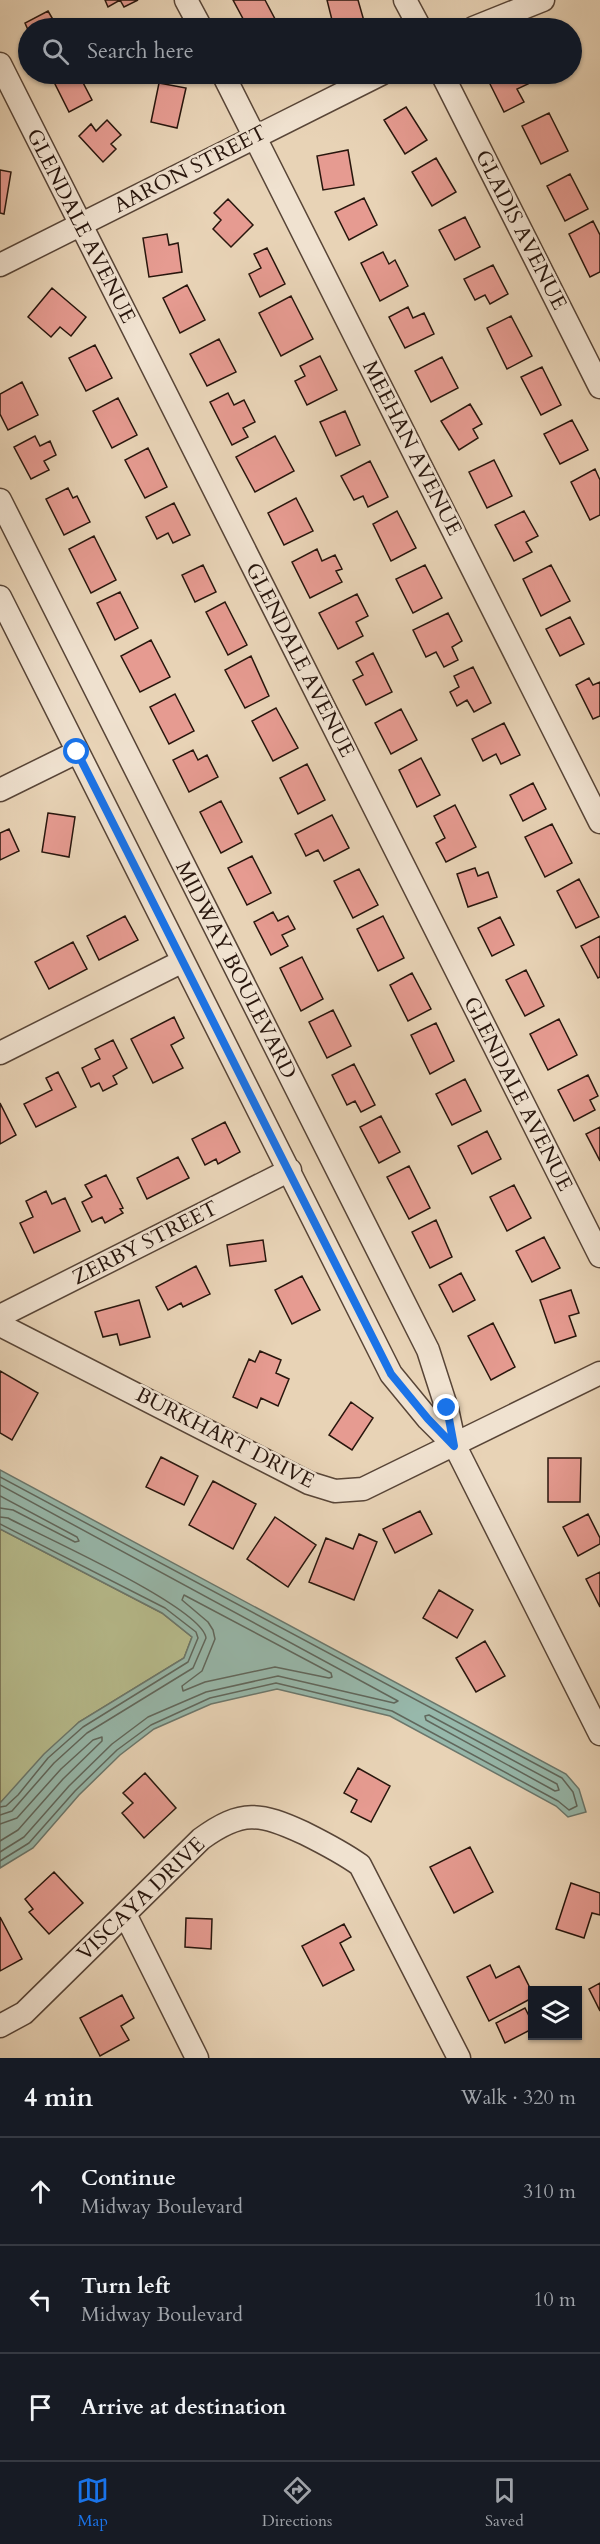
<!DOCTYPE html>
<html lang="en">
<head>
<meta charset="utf-8">
<style>
  body { margin:0; font-family:Cardo,serif; background:#20242c; color:#f1f3f6 }
  .controls { position:absolute; right:18px; bottom:18px; display:grid; overflow:hidden; border-radius:0px; box-shadow:0 2px 4px #0004 }
  .controls button { width:54px; height:54px; display:grid; place-items:center; padding:0; border:0; border-bottom:2px solid #363941; background:#171b24; color:#f1f3f6; font:30px sans-serif }
  .stop { position:absolute; width:18px; height:18px; margin:-14px; border:4px solid #1a73e8; border-radius:50%; background:#fff }
  .stop.end { background:#1a73e8; border-color:#fff; box-shadow:0 2px 6px #0008 }
  .list { margin:0; padding:0; list-style:none }
  h2 { display:flex; justify-content:space-between; align-items:center; height:78px; margin:0; padding:0 24px; font-size:26px }
  h2 small { font-size:20px; font-weight:400; color:#9ea1a6 }
  .list li { display:grid; grid-template-columns:39px 1fr auto; gap:18px; align-items:center; box-sizing:border-box; height:108px; padding:0 24px; border-top:2px solid #363941 }
  .list b { display:block; font-size:22px; white-space:nowrap }
  .list p { margin:0; font-size:20px; white-space:nowrap; color:#9ea1a6 }
  .list em { font-size:20px; font-style:normal; color:#9ea1a6 }
  .icon { flex:none; width:33px; height:33px; fill:none; stroke:currentColor; stroke-width:2; stroke-linecap:round; stroke-linejoin:round }
  .map { position:relative; flex:none; width:600px; height:2058px; overflow:hidden }
  .search { position:absolute; background:#171b24; box-shadow:0 2px 4px #0004; left:18px; right:18px; top:18px; height:66px; display:flex; align-items:center; gap:15px; box-sizing:border-box; padding:0 21px; border-radius:33px; color:#9ea1a6; font-size:22px }
  .sheet { height:402px; background:#171b24 }
  nav { display:flex; justify-content:space-around; align-items:center; box-sizing:border-box; height:84px; border-top:2px solid #363941; background:#171b24; font-size:16px; color:#9ea1a6 }
  nav a { display:grid; justify-items:center; gap:3px }
  nav .on { color:#1a73e8 }
  .map>svg:first-child { display:block }
  .green { fill:#b7bc8d; stroke:#70694d; stroke-width:1.5 }
  .water { fill:#97b8ab; stroke:#6b776c; stroke-width:1.5 }
  .lines { fill:none; stroke-linecap:round; stroke-linejoin:round }
  .shore { stroke:#60675c; stroke-width:1.5 }
  .building { fill:#e69b91; stroke:#28160d; stroke-width:1.5 }
  .minor-casing { stroke:#584537; stroke-width:25 }
  .minor { stroke:#f0e2d0; stroke-width:22 }
  .route { stroke:#1a73e8; stroke-width:8 }
  .labels { text-anchor:middle; dominant-baseline:central; stroke-width:5; stroke-linejoin:round; paint-order:stroke }
  .street-label { font-size:21px; fill:#28160d; stroke:#f0e2d0 }
</style>
</head>
<body>
<div class="map">
<svg width="600" height="2058" viewBox="0 0 600 2058">
  <rect width="100%" height="100%" fill="#e8d3b6"/>
  <filter id="stains"><feTurbulence type="fractalNoise" baseFrequency=".00333" numOctaves="4"/><feColorMatrix values="0 0 0 0 .2 0 0 0 0 .09 0 0 0 0 .02 0 0 0 .5 -.17"/></filter>
  <radialGradient id="worn" r=".72"><stop offset=".6" stop-color="#630" stop-opacity="0"/><stop offset="1" stop-color="#630" stop-opacity=".3"/></radialGradient>
  <path class="green" d="M0,1529L162,1613L192,1637L184,1658L79,1722L0,1803Z"/>
  <path class="water" d="M0,1470L566,1774L579,1789L586,1812L568,1817L556,1806L390,1716L277,1689L211,1704L154,1729L120,1755L79,1795L33,1848L0,1868V1803L44,1754L79,1722L184,1658L192,1637L162,1613L0,1529Z"/>
  <g class="lines">
    <path class="shore" d="M0,1477L562,1778L573,1792L577,1806L569,1810L558,1801L392,1711L276,1683L210,1698L151,1725L117,1750L75,1791L29,1843L0,1861
      M0,1485L398,1701L394,1703L278,1676L206,1692L148,1717L112,1744L69,1786L24,1837L0,1852
      M0,1496L77,1537L79,1541L75,1542L13,1510L0,1508
      M0,1517L8,1518C41,1536 202,1607 206,1638L193,1668L87,1733L54,1763L12,1811L0,1815
      M0,1524L165,1608L196,1632L198,1638L188,1662L83,1727L48,1758L18,1795L6,1806L0,1807
      M184,1595L331,1673L332,1677L329,1678L275,1667L205,1682L183,1691L182,1686L202,1671L215,1639L213,1630L208,1622L182,1600Z
      M429,1715L557,1784L559,1790L555,1791L426,1720L425,1716Z
      M0,1824L17,1818L61,1769L93,1740L102,1737V1741L63,1779L18,1830L0,1841"/>
  </g>
  <path class="building" d="M105,0H138L124,7L120,0L108,7Z
    M233,0H265L275,19L256,28H248Z
    M327,0H358L366,28H334Z
    M48,11L58,28L28,30L25,23Z
    M147,19L152,28H129Z
    M55,74H68L71,79L79,75L92,100L69,112L51,76Z
    M491,74H523L528,84L517,89L524,102L504,112L486,76Z
    M159,83L186,88L177,128L151,122Z
    M406,107L427,140L405,154L384,120Z
    M549,113L568,151L541,164L522,126Z
    M107,120L121,135L111,144L116,149L103,162L79,136L91,124L96,131Z
    M348,150L354,185L323,190L317,156Z
    M436,158L456,192L432,206L412,172Z
    M0,170L11,172L4,214L0,213Z
    M570,174L588,209L565,221L547,186Z
    M364,198L377,225L349,240L335,212Z
    M228,199L253,225L231,247L213,229L221,220L214,213Z
    M465,217L480,247L455,260L439,230Z
    M593,221L600,235V272L590,277L569,234Z
    M167,234L169,245L178,243L182,272L149,277L143,238Z
    M267,248L285,284L260,297L249,274L261,268L254,254Z
    M383,252L389,264L395,260L408,286L380,301L361,263Z
    M493,265L508,294L490,304L485,295L475,300L464,279Z
    M187,285L205,320L180,333L163,298Z
    M52,288L86,317L71,336L60,327L51,337L28,317Z
    M291,296L313,339L281,356L259,313Z
    M408,307L413,318L424,313L434,334L405,348L389,317Z
    M511,316L532,356L507,369L487,328Z
    M219,339L236,372L207,386L190,354Z
    M95,345L112,378L86,391L69,358Z
    M320,356L337,390L307,405L295,381L305,376L300,366Z
    M442,357L458,388L431,402L415,371Z
    M542,367L561,405L541,415L521,377Z
    M22,382L38,415L8,430L0,414V394Z
    M228,393L234,405L244,400L255,422L243,428L248,437L232,445L210,402Z
    M118,398L137,435L112,448L93,411Z
    M470,404L482,424L473,429L478,438L459,450L441,421Z
    M345,411L360,445L336,456L320,422Z
    M572,420L588,450L560,464L544,434Z
    M35,436L40,446L50,441L56,455L44,461L49,470L31,479L14,447Z
    M275,436L294,471L255,492L236,457Z
    M148,448L167,487L145,498L125,460Z
    M494,460L512,496L487,508L469,472Z
    M370,461L388,497L368,507L363,496L354,500L341,476Z
    M595,469L600,480V515L590,520L571,482Z
    M68,488L73,498L77,496L90,522L64,535L46,499Z
    M296,498L313,531L284,545L268,513Z
    M174,503L190,535L173,543L168,533L157,539L146,517Z
    M397,511L416,548L391,561L373,524Z
    M524,511L538,536L526,542L532,552L514,561L495,525Z
    M94,536L116,580L91,593L69,549Z
    M317,549L322,561L335,555L342,569L336,571L342,582L310,598L292,562Z
    M203,565L216,592L195,602L182,575Z
    M425,565L442,598L413,613L396,579Z
    M551,565L570,601L541,616L523,579Z
    M120,592L138,628L115,640L97,603Z
    M357,594L368,616L356,622L363,636L338,649L319,613Z
    M225,602L247,645L228,655L206,612Z
    M448,613L462,641L452,647L458,660L444,667L436,652L426,657L413,630Z
    M570,617L584,644L560,656L546,629Z
    M151,640L170,677L140,692L121,656Z
    M373,653L392,692L366,705L353,680L363,675L356,662Z
    M251,656L269,696L245,708L225,670Z
    M473,667L491,703L474,712L467,700L457,706L450,692L459,687L454,676Z
    M589,678L593,685L600,682V716L593,719L576,685Z
    M175,694L194,731L169,744L150,707Z
    M276,708L298,748L273,761L252,721Z
    M401,709L417,740L391,754L375,723Z
    M504,723L520,755L501,764L496,754L483,761L472,739Z
    M193,750L198,760L207,755L218,777L189,792L173,760Z
    M421,758L440,795L417,807L399,770Z
    M307,764L325,800L298,814L280,778Z
    M533,783L546,809L523,821L510,795Z
    M221,801L242,842L221,853L200,812Z
    M455,805L476,847L446,862L436,843L445,838L434,816Z
    M48,813L75,817L69,857L42,852Z
    M332,815L349,848L324,861L318,850L306,856L295,834Z
    M552,824L572,863L545,877L525,837Z
    M9,829L19,851L0,860V833Z
    M252,856L271,893L247,905L228,868Z
    M475,868L478,876L488,872L497,897L468,907L457,874Z
    M359,869L378,905L353,918L334,881Z
    M579,879L599,917L576,928L557,891Z
    M273,912L278,921L288,916L295,929L282,935L288,946L271,955L254,922Z
    M125,916L138,940L99,960L87,936Z
    M383,916L404,958L378,971L357,929Z
    M500,917L514,945L492,956L478,928Z
    M600,936V977L598,978L581,946Z
    M73,942L87,969L49,989L35,962Z
    M302,957L323,999L301,1011L280,968Z
    M526,970L544,1006L525,1016L506,980Z
    M412,973L431,1009L408,1021L390,985Z
    M333,1010L351,1046L327,1058L309,1022Z
    M174,1017L184,1038L171,1045L183,1068L153,1083L131,1039Z
    M559,1019L577,1055L548,1070L530,1034Z
    M436,1023L454,1061L430,1074L411,1035Z
    M113,1040L127,1068L113,1076L117,1084L103,1091L99,1083L91,1087L82,1068L100,1059L95,1049Z
    M354,1064L375,1105L361,1112L355,1101L347,1105L332,1075Z
    M58,1072L76,1107L36,1127L24,1104L52,1090L46,1078Z
    M588,1075L598,1096L590,1100L595,1110L574,1121L558,1090Z
    M465,1079L481,1111L452,1125L436,1094Z
    M0,1103L16,1135L0,1144Z
    M381,1116L400,1152L379,1163L360,1127Z
    M225,1122L240,1152L218,1164L216,1159L205,1165L192,1139Z
    M600,1127V1161L586,1134Z
    M487,1131L501,1159L472,1174L458,1146Z
    M178,1157L189,1178L147,1199L137,1178Z
    M409,1166L430,1208L409,1219L387,1177Z
    M106,1175L123,1208L120,1209L123,1213L105,1223L102,1217L92,1222L82,1202L92,1197L85,1185Z
    M514,1185L531,1218L507,1231L490,1197Z
    M46,1191L52,1204L65,1198L80,1231L34,1253L20,1223L33,1217L26,1201Z
    M436,1220L452,1257L430,1268L412,1232Z
    M544,1237L560,1268L532,1282L516,1251Z
    M263,1240L266,1261L230,1266L227,1245Z
    M196,1266L210,1294L183,1307L181,1303L168,1310L156,1287Z
    M461,1273L475,1300L453,1312L439,1285Z
    M302,1276L320,1310L292,1324L275,1290Z
    M571,1290L579,1313L569,1316L576,1336L555,1343L540,1300Z
    M139,1300L150,1337L120,1345L117,1334L103,1337L95,1312Z
    M493,1323L515,1367L491,1380L468,1336Z
    M260,1351L281,1360L276,1373L289,1379L278,1406L261,1398L257,1408L233,1397L249,1359L255,1362Z
    M0,1371L38,1393L12,1440L0,1433Z
    M351,1402L373,1418L352,1450L329,1435Z
    M161,1457L198,1476L184,1505L146,1487Z
    M548,1458H581L580,1502H548Z
    M213,1481L256,1504L233,1549L189,1525Z
    M420,1511L432,1534L395,1553L383,1529Z
    M588,1514L600,1538V1544L578,1556L563,1527Z
    M275,1517L316,1545L288,1587L247,1559Z
    M359,1534L377,1542L354,1600L309,1582L326,1538L353,1549Z
    M600,1572V1607L586,1579Z
    M439,1590L473,1610L457,1638L423,1618Z
    M485,1641L505,1676L476,1692L456,1658Z
    M358,1768L390,1786L371,1822L351,1812L357,1800L344,1793Z
    M145,1773L176,1808L144,1838L122,1813L133,1803L123,1793Z
    M470,1847L493,1892L454,1913L430,1867Z
    M54,1872L83,1903L49,1934L29,1912L33,1909L25,1899Z
    M571,1883L600,1893V1915L592,1913L584,1938L556,1929Z
    M0,1917L22,1959L0,1971Z
    M186,1918L212,1919L211,1949L185,1947Z
    M344,1924L351,1937L340,1943L354,1970L323,1986L302,1946Z
    M490,1965L496,1978L519,1966L532,1992V1998L489,2021L467,1977Z
    M600,1983V2011L589,1989Z
    M122,1995L134,2018L121,2026L129,2040L100,2056L80,2018Z
    M525,2008L532,2022V2029L505,2043L496,2023Z"/>
  <g class="lines">
    <defs>
      <path id="minor" d="M186,0L201,28
        M405,0L420,28
        M473,28L543,0
        M0,64L600,1256
        M223,74L600,822
        M442,74L600,387
        M0,265L381,74
        M0,500L428,1350L447,1409L455,1446L600,1734
        M0,597L391,1374L428,1419L455,1446
        M0,790L77,752
        M0,1053L183,961
        M0,1316L290,1170
        M0,1325L309,1483L335,1491L363,1489L600,1373
        M125,1914L197,2058
        M0,2026L24,2013L201,1839C242,1809 260,1813 304,1833C324,1843 342,1852 360,1865L459,2058"/>
    </defs>
    <use href="#minor" class="minor-casing"/>
    <use href="#minor" class="minor"/>
  </g>
  <g class="lines">
    <path class="route" d="M77,752L391,1374L428,1419L454,1446L447,1408"/>
  </g>
  <g class="labels">
    <g class="street-label">
      <text transform="translate(190 169) rotate(-27)">AARON STREET</text>
      <text transform="translate(81 226) rotate(63)">GLENDALE AVENUE</text>
      <text transform="translate(521 230) rotate(63)">GLADIS AVENUE</text>
      <text transform="translate(412 448) rotate(63)">MEEHAN AVENUE</text>
      <text transform="translate(300 660) rotate(63)">GLENDALE AVENUE</text>
      <text transform="translate(236 970) rotate(63)">MIDWAY BOULEVARD</text>
      <text transform="translate(518 1094) rotate(63)">GLENDALE AVENUE</text>
      <text transform="translate(145 1243) rotate(-27)">ZERBY STREET</text>
      <text transform="translate(225 1438) rotate(27)">BURKHART DRIVE</text>
      <text transform="translate(141 1899) rotate(-44)">VISCAYA DRIVE</text>
    </g>
  </g>
  <rect width="100%" height="100%" filter="url(#stains)"/>
  <rect width="100%" height="100%" fill="url(#worn)"/>
</svg>
<div class="controls">
<button><svg class="icon" aria-label="layers" viewBox="0 0 24 24"><path d="M12 4l9 5-9 5-9-5zM3 14l9 5 9-5"/></svg></button>
</div>
<div class="stop" style="left:77px;top:752px"></div>
<div class="stop end" style="left:447px;top:1408px"></div>
<div class="search"><svg class="icon" aria-label="search" viewBox="0 0 24 24"><circle cx="10" cy="10" r="6"/><path d="M15 15l6 6"/></svg>Search here</div>
</div>
<section class="sheet">
<h2>4 min<small>Walk · 320 m</small></h2>
<ul class="list">
<li><svg class="icon" aria-label="ahead" viewBox="0 0 24 24"><path d="M12 20V5M6 11l6-6 6 6"/></svg><div><b>Continue</b><p>Midway Boulevard</p></div><em>310 m</em></li>
<li><svg class="icon" aria-label="left" viewBox="0 0 24 24"><path d="M17 20v-9H6M10 6l-5 5 5 5"/></svg><div><b>Turn left</b><p>Midway Boulevard</p></div><em>10 m</em></li>
<li><svg class="icon" aria-label="arrive" viewBox="0 0 24 24"><path d="M6 21V4h12l-3 4 3 4H6"/></svg><div><b>Arrive at destination</b></div></li>
</ul>
</section>
<nav>
<a class="on"><svg class="icon" aria-label="map" viewBox="0 0 24 24"><path d="M3 6l6-2 6 2 6-2v14l-6 2-6-2-6 2zM9 4v14M15 6v14"/></svg>Map</a>
<a><svg class="icon" aria-label="directions" viewBox="0 0 24 24"><path d="M12 3l9 9-9 9-9-9zM9 14v-3h6M13 9l2 2-2 2"/></svg>Directions</a>
<a><svg class="icon" aria-label="saved" viewBox="0 0 24 24"><path d="M7 4h10v16l-5-4-5 4z"/></svg>Saved</a>
</nav>
</body>
</html>
